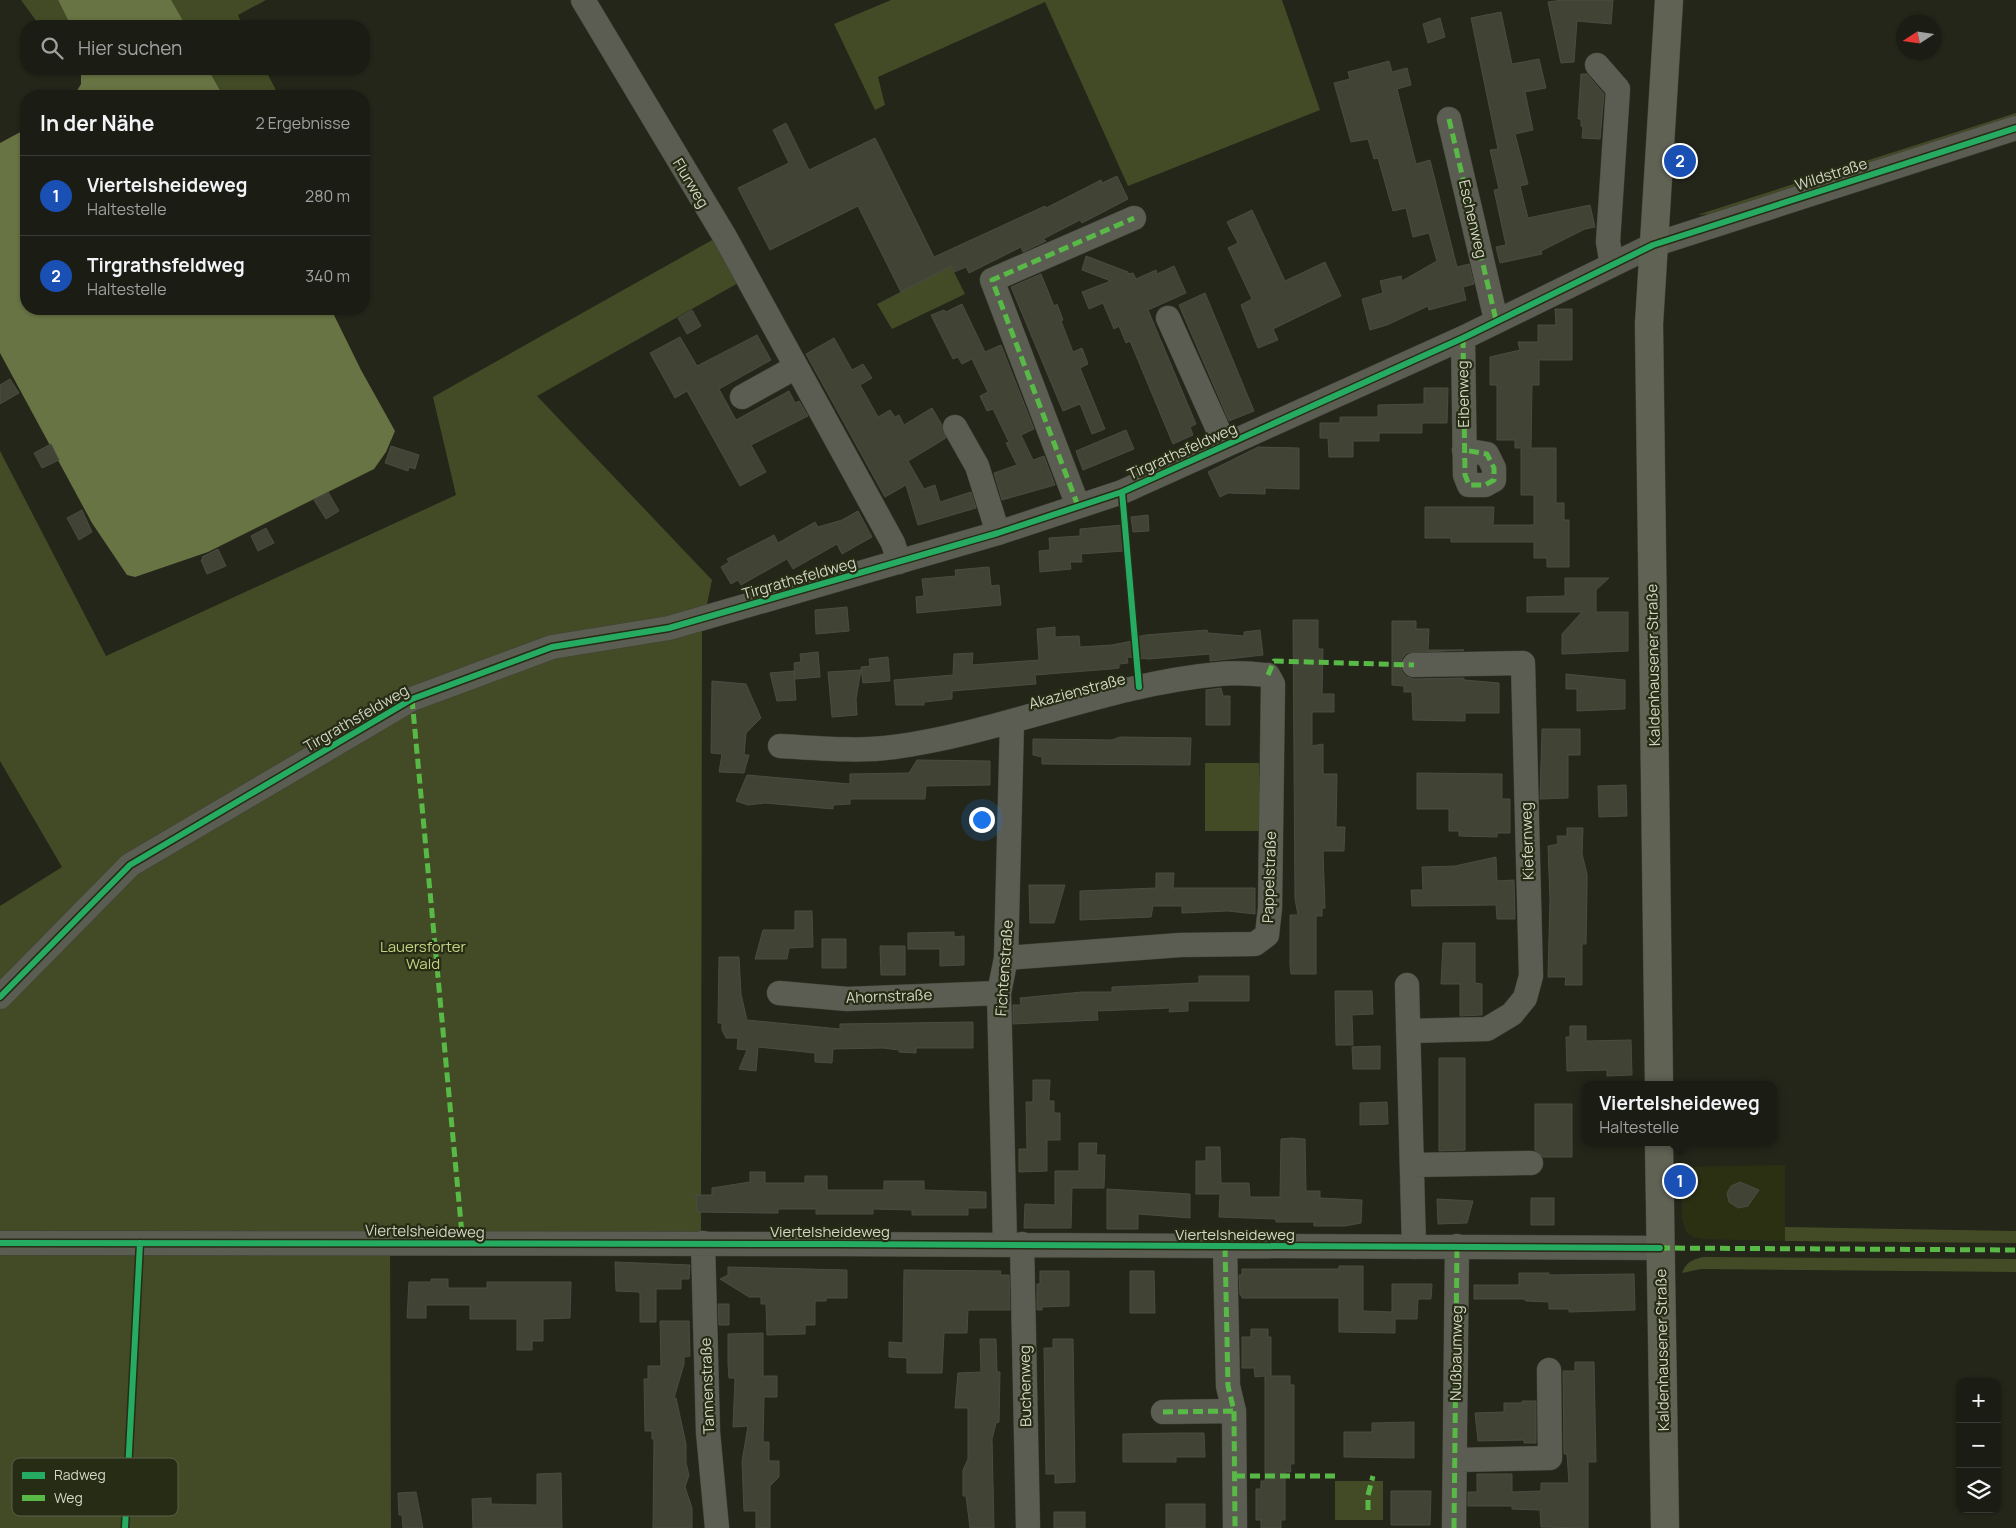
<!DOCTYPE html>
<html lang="de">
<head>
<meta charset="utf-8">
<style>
  body { margin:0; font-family:Manrope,sans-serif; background:#24251d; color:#f1f3f6 }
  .controls { position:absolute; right:15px; bottom:15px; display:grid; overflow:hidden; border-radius:10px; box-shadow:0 1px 4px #0004 }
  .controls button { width:45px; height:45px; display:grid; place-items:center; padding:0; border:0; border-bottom:1px solid #393a34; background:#1b1c14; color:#f1f3f6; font:25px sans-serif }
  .compass { position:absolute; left:1896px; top:15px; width:45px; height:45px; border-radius:50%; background:#1b1c14; box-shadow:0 1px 4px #0004; rotate:258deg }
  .you { position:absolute; left:981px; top:819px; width:18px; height:18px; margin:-12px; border:4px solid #fff; border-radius:50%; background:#1a73e8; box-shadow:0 0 0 8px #1a73e833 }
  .badge { display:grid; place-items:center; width:32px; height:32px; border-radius:50%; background:#95988a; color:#fff; font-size:16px; font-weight:700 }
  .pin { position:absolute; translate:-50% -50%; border:2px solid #fff; box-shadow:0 1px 5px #0006 }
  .popup { position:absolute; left:1582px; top:1081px; width:195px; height:65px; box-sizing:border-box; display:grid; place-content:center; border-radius:10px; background:#1b1c14; filter:drop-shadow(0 1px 4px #0005); font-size:16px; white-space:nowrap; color:#a0a1a0 }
  .popup b { font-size:19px; color:#f1f3f6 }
  .popup::after { content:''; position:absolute; left:50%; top:100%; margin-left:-10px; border:10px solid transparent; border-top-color:#1b1c14 }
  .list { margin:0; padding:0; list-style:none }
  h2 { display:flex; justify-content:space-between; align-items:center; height:65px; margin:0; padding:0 20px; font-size:21px }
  h2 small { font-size:16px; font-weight:400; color:#a0a1a0 }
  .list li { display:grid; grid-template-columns:32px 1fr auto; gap:15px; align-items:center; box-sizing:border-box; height:80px; padding:0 20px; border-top:1px solid #393a34 }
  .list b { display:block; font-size:19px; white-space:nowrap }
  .list p { margin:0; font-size:16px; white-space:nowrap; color:#a0a1a0 }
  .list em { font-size:16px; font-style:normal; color:#a0a1a0 }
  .icon { flex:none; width:28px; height:28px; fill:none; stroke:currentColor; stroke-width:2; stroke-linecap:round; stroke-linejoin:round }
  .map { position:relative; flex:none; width:2016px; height:1528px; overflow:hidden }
  .search { position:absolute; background:#1b1c14; box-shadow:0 1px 4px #0004; left:20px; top:20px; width:350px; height:55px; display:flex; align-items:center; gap:12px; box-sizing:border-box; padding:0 18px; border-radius:20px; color:#a0a1a0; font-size:19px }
  .panel { position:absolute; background:#1b1c14; box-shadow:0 1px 4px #0004; left:20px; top:90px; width:350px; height:225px; border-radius:20px }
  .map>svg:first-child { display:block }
  .built { fill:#2b3013 }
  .green { fill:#434b26 }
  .water { fill:#697444 }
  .building { fill:#414435; stroke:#4a4c41 }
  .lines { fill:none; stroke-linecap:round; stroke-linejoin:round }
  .minor-casing { stroke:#404338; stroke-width:25 }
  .major-casing { stroke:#404338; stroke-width:29 }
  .minor { stroke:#5b5d53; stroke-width:24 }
  .major { stroke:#606254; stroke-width:28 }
  .quiet { stroke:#58b947; stroke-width:5; stroke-dasharray:10 5; stroke-linecap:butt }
  .cycleway-casing { stroke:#272c14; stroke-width:9 }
  .cycleway { stroke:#26ab63; stroke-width:6 }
  .labels { text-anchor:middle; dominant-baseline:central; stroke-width:4.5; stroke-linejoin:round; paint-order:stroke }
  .street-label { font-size:15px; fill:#d2d6c7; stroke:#272c14 }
  .park-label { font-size:15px; fill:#c2d384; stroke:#272c14 }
  .key { fill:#272c14; stroke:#5a5f4a; stroke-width:1 }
  .key-label { font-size:14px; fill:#d2d6c7 }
</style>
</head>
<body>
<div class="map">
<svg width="2016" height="1528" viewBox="0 0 2016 1528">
  <rect width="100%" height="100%" fill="#24261a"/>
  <path class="built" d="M1785,1165V1241L1701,1239L1693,1237L1686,1232L1682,1219V1167Z"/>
  <path class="green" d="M21,0H58L71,26H40Z
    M165,0H266L238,15L243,26H180Z
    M891,0H1282L1320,110L1128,186L1045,2L878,77L885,105L875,110L834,24Z
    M205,69H265L279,96H221Z
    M2016,113V117L1710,214L1697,215Z
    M714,239L740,282L537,396L712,580L702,628L701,1236L390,1233L391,1528H0V906L62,867L0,761V451L106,656L456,495L433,397Z
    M951,266L965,294L892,329L877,304Z
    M1205,763H1259V831H1205Z
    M1785,1227L2016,1231V1243L1785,1241Z
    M1704,1257L2016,1259V1272L1701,1269L1682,1273C1686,1262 1693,1259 1704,1257Z
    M1335,1481H1383V1520H1335Z"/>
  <path class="water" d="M58,0H171L186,26H71Z
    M81,69H208L223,96H74L81,84Z
    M26,129V309H331L361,370L395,431L386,452L374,469L208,552L135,577L127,575L92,523L0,353V143Z"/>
  <path class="building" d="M1562,0H1613L1611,24L1577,21L1574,62L1561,63L1548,2Z
    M1501,12L1512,64L1539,59L1546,88L1525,92L1533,130L1515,134L1528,184L1520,186L1528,218L1590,205L1595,227L1585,229L1541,251L1542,254L1500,263L1496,247L1506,245L1494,190L1499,189L1490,150L1498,149L1471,18Z
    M1440,18L1445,37L1428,43L1423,24Z
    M1389,61L1392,72L1407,68L1411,85L1397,89L1416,164L1430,160L1457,267L1469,264L1474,284L1463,287L1466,300L1429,310L1428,306L1387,325L1370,330L1362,299L1383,293L1380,281L1401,276L1402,281L1437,261L1429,233L1413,237L1406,208L1393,211L1378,158L1374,159L1368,139L1351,142L1334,83L1350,79L1348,72Z
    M1581,74H1587L1604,94L1600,139L1582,138L1583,127L1581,126V119H1578Z
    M786,123L809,170L875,138L934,257L1045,206L1046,208L1101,180L1102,183L1117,176L1128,199L1082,223L1080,220L1043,239L1046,241L1023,252L1021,247L969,273L966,267L954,272L951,266L901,292L858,206L770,250L738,188L789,163L773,130Z
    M1252,210L1285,281L1325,262L1341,296L1273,329L1278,340L1258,348L1241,305L1252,299L1228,248L1238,243L1227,222Z
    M1086,256L1128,272V274L1133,273L1136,279L1156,270L1157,274L1174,266L1186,293L1148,310L1196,424L1190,427L1193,435L1173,444L1130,341L1126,343L1119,326L1114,329L1103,303L1089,309L1082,292L1111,281L1082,270Z
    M1041,274L1054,306L1057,304L1063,320L1061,321L1073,352L1082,348L1088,364L1080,368L1105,429L1092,434L1080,404L1063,411L1011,287Z
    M1205,293L1254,411L1229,421L1179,305Z
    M962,304L985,352L1001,345L1034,429L1021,435L1033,460L1044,456L1055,485L1002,500L994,473L1017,465L1006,443L1009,442L993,409L987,411L980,396L988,392L972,359L962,364L958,357L953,359L931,315L944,310L946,312Z
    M1555,309H1572V360H1539V385H1532L1531,448H1556V503H1564V520H1569V567H1547V558H1534V542H1451V538H1425V507H1494L1493,525H1534V495H1521V448H1515V440H1497V385H1490V357L1520,350L1518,342H1538V325H1556Z
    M692,310L701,326L687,334L678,318Z
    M757,335L771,360L719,389L736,420L789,391L795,403L799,401L808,416L751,445L766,472L740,486L687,391L675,398L650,353L680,337L697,366Z
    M834,338L852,370L863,364L872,378L860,385L878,417L890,410L895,417L899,415L904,425L932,408L942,425L946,438L908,461L924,489L935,485L940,502L971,492L976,508L918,525L906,485L885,497L806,354Z
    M10,379L19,393L0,404V385Z
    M1424,388H1448L1447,423H1422V433H1379V441H1353V457H1329L1328,438H1320V423H1340V417H1378V405L1424,404Z
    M1126,430L1134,449L1083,470L1076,451Z
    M51,444L59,460L42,468L34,453Z
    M391,446L419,455L415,469L409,467L408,471L385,463Z
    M1258,447L1299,448V489L1265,488V494L1228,493L1220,497L1208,472Z
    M328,492L339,511L326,519L314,500Z
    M82,510L92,532L79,540L67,518Z
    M858,511L872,537L842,554L837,544L793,569L787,559L741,585L738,580L731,584L721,567L729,562L727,559L774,535L778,543L815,522L818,527L842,520Z
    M1148,515L1149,531L1133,532L1131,517Z
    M1122,525L1124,551L1081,554L1082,562H1070L1071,569L1040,572L1039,551L1050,550L1049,538L1080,536V529Z
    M266,528L274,543L258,551L251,536Z
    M218,549L226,566L207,574L201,560L203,559L202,557Z
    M989,567L991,586L999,585L1001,605L917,613L916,597L924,596L922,579L956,576L955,570Z
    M1565,578H1609L1596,590V612H1628V651L1562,654V634L1582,612H1527V597L1565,596Z
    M847,607L849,631L816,634L815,610Z
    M1293,620H1318V649H1323L1322,694H1334V712H1312V746L1323,744V774H1337L1336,827H1345L1344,851H1323L1325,908H1322V916H1316V974H1291L1290,965V915H1298L1295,899Z
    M1392,621H1416V629H1429L1428,650H1464L1407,653L1402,658L1400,665L1402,672L1407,677L1414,679L1464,678V680L1499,683V713H1465V721L1413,720L1412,692H1404V686L1392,685Z
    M1055,627V637L1079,636L1080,647L1112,645L1137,640V637L1146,635L1207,630L1208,633L1244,636V632L1260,630L1263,655L1210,661V654L1149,659L1127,657L1128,663L1119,664V668L1111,669L1035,675L1036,684L952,691V699L924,702V705H896L894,680L953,675L954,654L973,653L972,665L1039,660L1037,629Z
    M818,652L820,677L795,679L794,663L801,662L800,654Z
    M888,657L890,681L863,683L861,667L870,666L869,659Z
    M861,670L856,699L857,715L832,717L828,672Z
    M794,671L796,700L777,701L770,673Z
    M1566,674L1625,680V709L1577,711V689H1566Z
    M712,681L746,684L761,718L746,733L744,755H749L744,773L719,772L722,754L711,753Z
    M1221,688L1223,696H1230V725H1206V690Z
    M1542,729H1580V755H1568V798L1540,799Z
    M1120,737L1191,738L1190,765L1042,764V757L1033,755V739L1112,740Z
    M917,760L990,761V785L926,786L925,799H850V804L833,805V809L765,803L748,805L736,801L747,775L850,784V774L909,773Z
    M1417,773L1502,774V799H1510V833H1497V837L1459,836V831H1449V809H1417Z
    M1626,785L1627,816L1599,817L1598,786Z
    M1567,828H1583L1582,854L1587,874V889L1586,944H1582V985H1565L1566,977H1548L1550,900L1548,846L1558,844L1557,836H1567Z
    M1496,857L1497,881L1514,880L1515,919H1497L1496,905L1412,906L1411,890H1423L1422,867L1455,866Z
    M1156,873H1174L1173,888H1255V914L1228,911L1182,913V906H1153L1151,917L1080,920V891L1156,888Z
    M1029,885H1065L1054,923H1030Z
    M795,911H812L813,947L789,948L787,959H755L763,930H795Z
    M954,932V937L964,936V965L940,966V949H908V933Z
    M822,939H846V968H822Z
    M1443,943H1475V983L1482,984V1015L1460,1016V984H1441Z
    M880,946H905V975H881Z
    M719,957H739L741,994L747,1020L840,1029V1024L973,1022V1048H916V1053L899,1052V1050L883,1048L833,1049L832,1063L815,1062V1053L758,1047L756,1071L739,1069L747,1050L737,1049L738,1038H726L722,1030V1023H718Z
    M1199,976H1249V1001H1188V1011L1169,1012L1170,1008L1097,1011L1098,1020L1013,1024V1005H1021L1020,998L1082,992H1112V987L1199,983Z
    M1335,991H1372L1373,1014L1352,1015L1353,1045H1336Z
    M1570,1026H1586V1041L1631,1040L1632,1075L1607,1076V1070L1567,1071L1566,1037H1570Z
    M1380,1046V1069H1353L1352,1047Z
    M1439,1058H1465V1150L1439,1151Z
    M1033,1080H1050L1049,1101H1054V1113H1060V1140H1047V1171L1019,1172V1149H1027L1026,1102H1033Z
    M1387,1102L1388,1124L1360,1125V1103Z
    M1535,1104H1572V1157H1543L1535,1150Z
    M1291,1138L1305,1139L1306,1191H1320V1198L1362,1200L1361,1223L1345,1226H1314V1222H1276V1219L1219,1217L1220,1194H1196V1161H1206V1147H1220L1221,1183H1249L1250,1197H1280L1281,1139Z
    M1079,1143H1097L1096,1155H1105L1104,1188H1072L1071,1228H1024L1025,1204L1055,1205V1171H1079Z
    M750,1172H765V1183H805V1176H827V1190H884V1181H924V1190L986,1192V1208H968V1215H912V1210L873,1209V1214H816V1209H778V1213H767L697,1212L696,1195H712V1188L750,1182Z
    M1740,1182L1759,1190L1748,1206L1738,1208L1729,1202L1727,1193L1731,1186Z
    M1107,1189L1190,1194V1218L1138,1214V1229H1107Z
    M1531,1198H1554V1225H1531Z
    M1437,1199L1473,1201L1467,1223L1438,1224Z
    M615,1262L690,1265L689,1279H681V1289H656V1322H640V1294L639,1292L616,1291Z
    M1339,1266H1363V1311L1392,1312V1284H1432L1431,1299H1418L1417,1319H1395V1333L1339,1332V1298H1242V1295H1240L1239,1275H1242V1269H1339Z
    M728,1267L847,1270V1298H826V1301H815V1325H805V1334L767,1335L766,1304H761V1297H749L720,1279L728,1275Z
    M904,1270L1001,1271L1000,1275H1009L1010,1310H968L967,1333H944L942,1373H907V1358L889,1357V1342L903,1343Z
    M1040,1271H1069V1306L1042,1307V1310H1037V1284H1040Z
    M1130,1271H1154L1155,1313H1130Z
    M1519,1273H1549V1275L1634,1274L1635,1310L1569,1312V1309H1549V1302L1526,1301L1524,1299H1474V1285H1519Z
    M431,1279H448V1288H487V1282H571L570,1318L543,1319V1341H532V1350H517V1319H470V1305H426V1318H407L409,1282H431Z
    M718,1304H729V1325H719Z
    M660,1321H689L690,1356L684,1357V1364L674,1398H676L686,1444V1463L689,1475L685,1487L692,1508V1528H653L654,1439H652V1431H645L644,1379H648V1366H661Z
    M1251,1329H1268V1337H1271V1376H1290V1385H1294V1464H1290L1291,1472H1285V1520H1281V1528H1261V1520H1256V1489H1261V1481H1265V1376L1255,1377L1254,1368H1242V1337H1251Z
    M763,1333V1376H777V1397H764L763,1442H769V1461H779V1477L770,1486V1528H756V1511H744L742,1461L748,1426L733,1427L735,1378H729L728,1364V1334Z
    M980,1339H996L997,1372H1000L999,1422L996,1423L992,1439L994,1528H970L966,1496H963V1470L968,1459V1408H955L958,1373L981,1372Z
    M1053,1339H1073L1075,1482L1055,1483V1474H1046L1044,1348H1053Z
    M1575,1362H1594L1596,1462H1588V1528L1541,1527L1540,1510L1512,1509V1506H1468V1492H1477V1474H1512V1492L1541,1491V1483H1569L1567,1454H1564L1563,1371H1575Z
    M1522,1401H1536V1443H1524V1440L1478,1441L1475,1413L1504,1412V1403H1522Z
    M1414,1422V1458L1344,1457V1432H1372V1423Z
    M1175,1433H1204L1205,1457H1176V1462H1123V1434Z
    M561,1473L562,1528H473L472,1499L491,1498V1504L537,1505V1474Z
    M1391,1491H1431L1430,1525H1391Z
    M416,1492L423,1528H403L402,1515H399L398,1493Z
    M1166,1504H1205V1528H1166Z
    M1054,1512H1085V1528H1054Z"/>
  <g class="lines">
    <defs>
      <path id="minor" d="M583,0L725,237L893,543L899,562
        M1597,65L1618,89L1608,242L1612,265
        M1449,119L1496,320
        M1168,318L1225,445
        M1463,338L1465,475L1469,485H1485L1494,480V468L1487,454L1464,450
        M742,397L796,367
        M955,427L977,466L998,533
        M1078,506L992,280L1134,218
        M780,746C818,748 857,752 894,747C1004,732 1108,684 1219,674C1235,672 1252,674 1268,675L1273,684L1270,908L1267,935L1255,944L1180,945L1006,958
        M1407,985L1414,1247
        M779,993L847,999L999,993
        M0,997L130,865L412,699L552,647L669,628L998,533L1122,492L1463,338L1653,245L2016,128
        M1408,1031L1487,1029L1512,1014L1525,998L1531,976L1523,663L1414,665
        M1412,1165L1531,1163
        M0,1243C553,1243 1107,1244 1660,1248
        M703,1243L708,1432L717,1528
        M1005,1244L999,993L1006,958L1012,722
        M1022,1244L1028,1528
        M1225,1247L1228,1386L1234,1411L1235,1528
        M1163,1412L1234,1411
        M1455,1460L1550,1458L1549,1370
        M1454,1528L1457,1246"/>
      <path id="major" d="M1659,1085L1649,324L1669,0
        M1659,1142L1665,1528"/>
    </defs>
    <use href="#minor" class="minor-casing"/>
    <use href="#major" class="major-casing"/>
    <use href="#minor" class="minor"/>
    <use href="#major" class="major"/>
    <path class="quiet" d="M1449,119L1496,320
      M1463,338L1465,475L1469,485H1485L1494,480V468L1487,454L1464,450
      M1078,506L992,280L1134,218
      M1268,675L1274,661L1414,665
      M412,699L463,1245
      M1225,1247L1228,1386L1234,1411L1235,1528
      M1660,1248L2016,1250
      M1163,1412L1234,1411
      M1235,1476H1336
      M1368,1510V1495L1373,1476
      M1454,1528L1457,1246"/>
    <defs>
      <path id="cycleway" d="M1122,492L1139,687
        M0,997L130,865L412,699L552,647L669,628L998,533L1122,492L1463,338L1653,245L2016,128
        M0,1243C553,1243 1107,1244 1660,1248
        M125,1528L140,1243"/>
    </defs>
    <use href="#cycleway" class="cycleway-casing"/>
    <use href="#cycleway" class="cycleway"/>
  </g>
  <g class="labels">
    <g class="street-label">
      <text transform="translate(1831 174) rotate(-18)">Wildstraße</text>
      <text transform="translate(691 183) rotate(59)">Flurweg</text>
      <text transform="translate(1473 219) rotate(77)">Eschenweg</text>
      <text transform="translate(1463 394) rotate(-91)">Eibenweg</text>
      <text transform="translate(1182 451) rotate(-24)">Tirgrathsfeldweg</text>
      <text transform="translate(799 578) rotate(-16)">Tirgrathsfeldweg</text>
      <text transform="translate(1653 665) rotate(-91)">Kaldenhausener Straße</text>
      <text transform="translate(1077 691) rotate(-15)">Akazienstraße</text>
      <text transform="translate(356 718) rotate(-30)">Tirgrathsfeldweg</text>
      <text transform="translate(1527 841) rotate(-92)">Kiefernweg</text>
      <text transform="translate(1269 877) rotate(-88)">Pappelstraße</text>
      <text transform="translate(1004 968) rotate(-86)">Fichtenstraße</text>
      <text transform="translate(889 996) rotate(-2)">Ahornstraße</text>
      <text transform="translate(425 1231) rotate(1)">Viertelsheideweg</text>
      <text x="830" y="1231">Viertelsheideweg</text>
      <text x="1235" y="1234">Viertelsheideweg</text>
      <text transform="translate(1662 1350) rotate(-91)">Kaldenhausener Straße</text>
      <text transform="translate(1456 1353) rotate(-89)">Nußbaumweg</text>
      <text transform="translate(707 1386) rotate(-92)">Tannenstraße</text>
      <text transform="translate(1025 1386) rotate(-91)">Buchenweg</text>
    </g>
    <g class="park-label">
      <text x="423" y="946">Lauersforter<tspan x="423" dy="17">Wald</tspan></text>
    </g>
  </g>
  <rect x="12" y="1458" width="166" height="58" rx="8" class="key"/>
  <rect x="22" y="1472" width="23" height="7" fill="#26ab63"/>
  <rect x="22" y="1495" width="23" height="6" fill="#58b947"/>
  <g class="key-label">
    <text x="54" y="1480">Radweg</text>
    <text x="54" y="1503">Weg</text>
  </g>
</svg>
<div class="controls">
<button>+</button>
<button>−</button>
<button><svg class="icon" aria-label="layers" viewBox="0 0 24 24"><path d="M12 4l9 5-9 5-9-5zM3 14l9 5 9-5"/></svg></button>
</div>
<svg class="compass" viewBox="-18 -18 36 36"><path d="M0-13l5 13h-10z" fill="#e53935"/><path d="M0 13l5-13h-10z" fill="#a0a1a0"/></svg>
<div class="you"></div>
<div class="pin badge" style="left:1680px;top:1181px;background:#1a4fb4">1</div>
<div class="popup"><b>Viertelsheideweg</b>Haltestelle</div>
<div class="pin badge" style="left:1680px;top:161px;background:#1a4fb4">2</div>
<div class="search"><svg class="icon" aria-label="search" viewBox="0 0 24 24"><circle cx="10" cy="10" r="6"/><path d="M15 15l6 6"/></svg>Hier suchen</div>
<section class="panel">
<h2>In der Nähe<small>2 Ergebnisse</small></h2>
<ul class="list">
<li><span class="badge" style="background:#1a4fb4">1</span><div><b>Viertelsheideweg</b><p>Haltestelle</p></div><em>280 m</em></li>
<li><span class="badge" style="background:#1a4fb4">2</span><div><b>Tirgrathsfeldweg</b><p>Haltestelle</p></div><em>340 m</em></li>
</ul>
</section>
</div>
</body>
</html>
